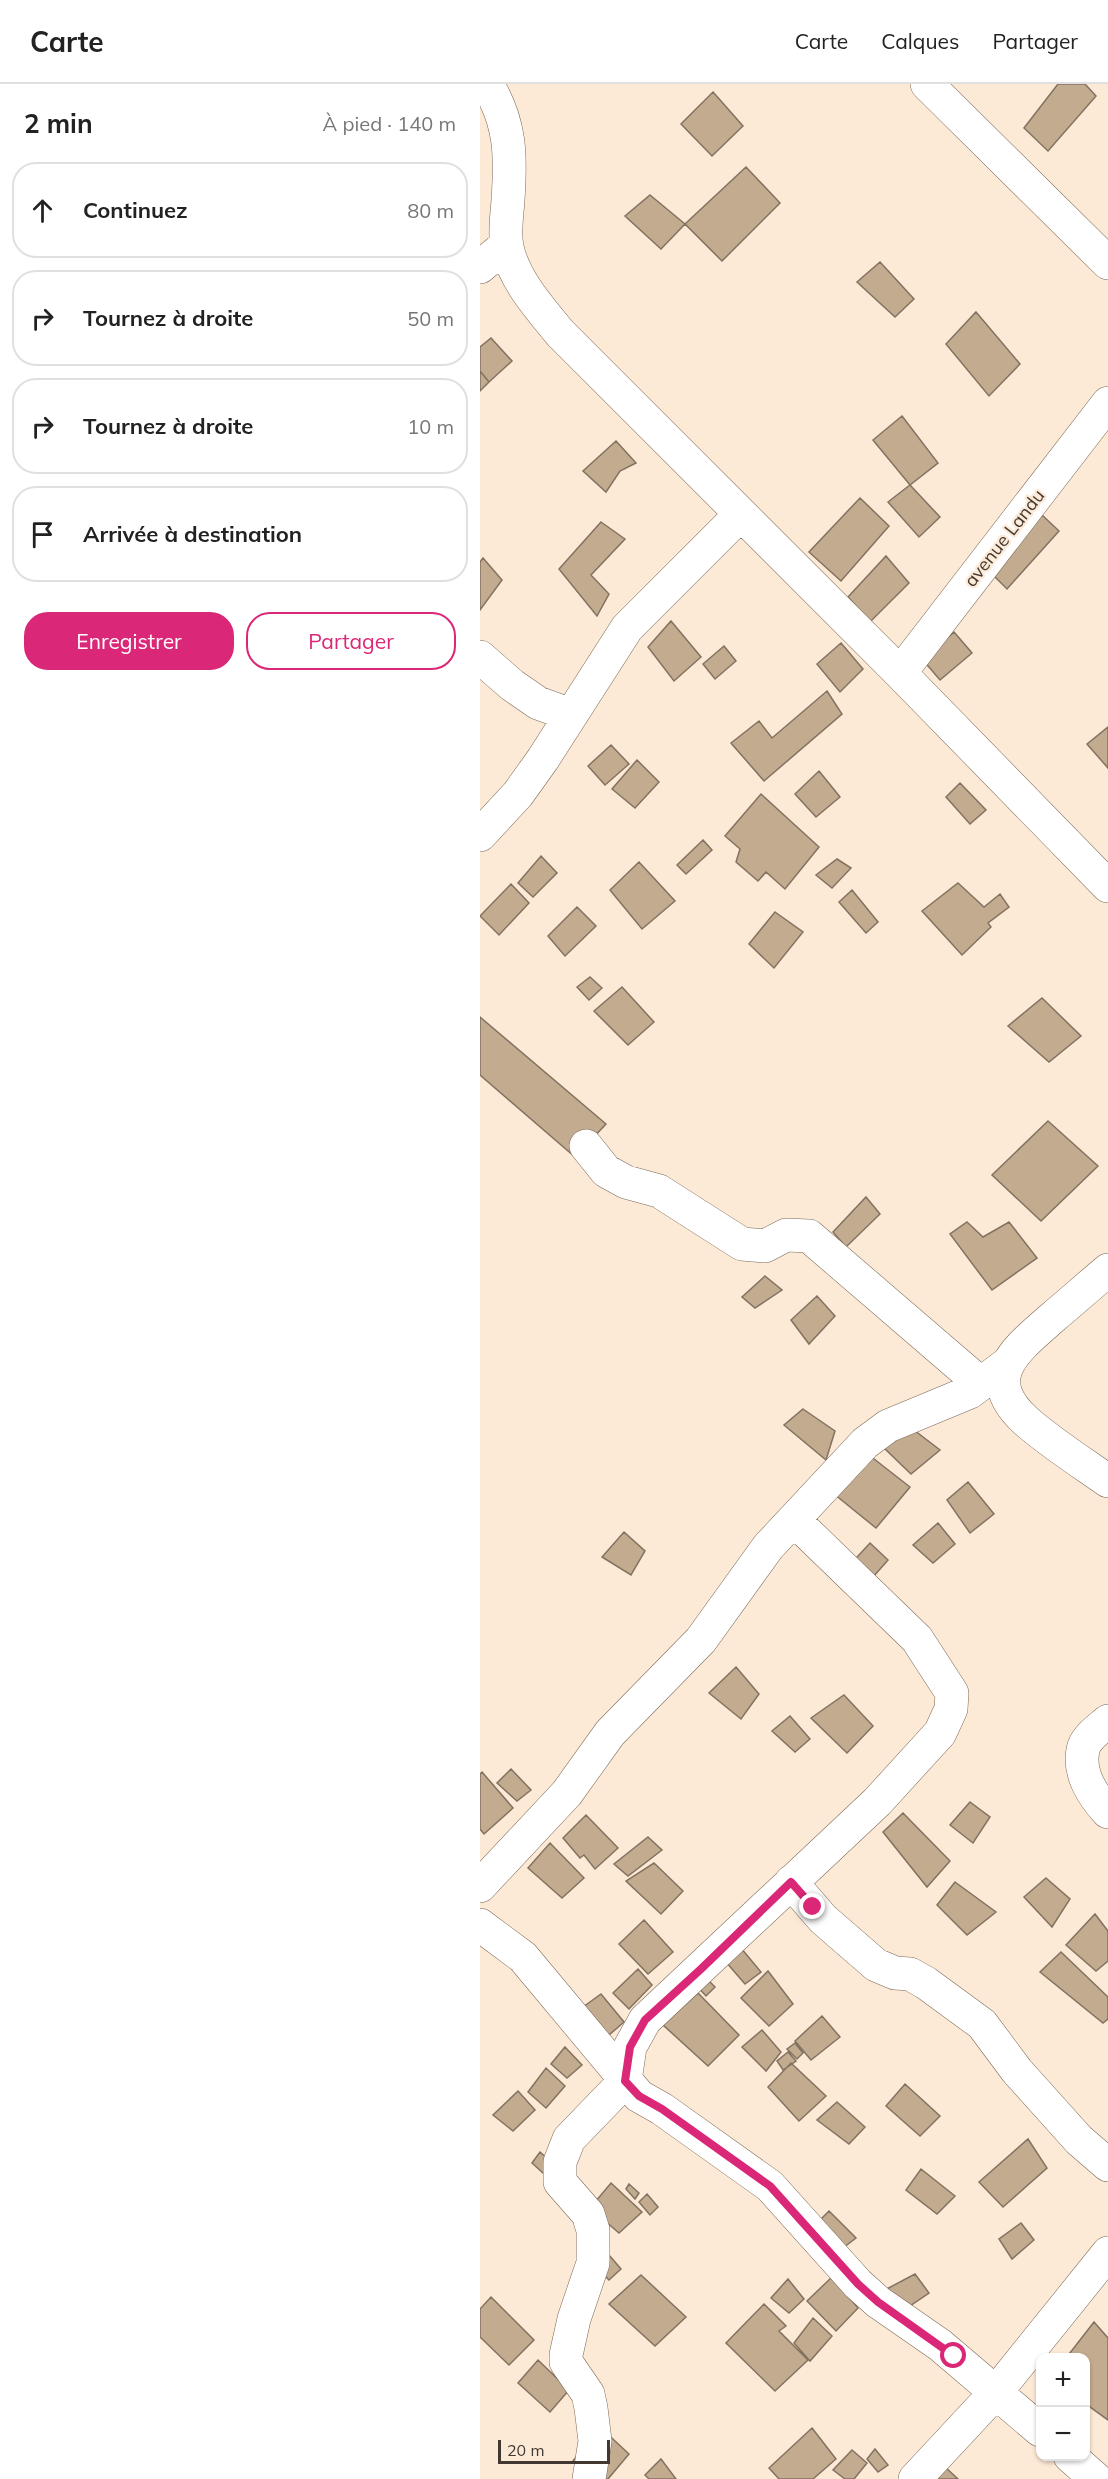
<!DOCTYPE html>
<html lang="fr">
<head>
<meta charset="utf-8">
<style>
  body { margin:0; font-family:Mulish,sans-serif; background:#f6f6f6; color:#222 }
  .controls { position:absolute; right:18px; bottom:18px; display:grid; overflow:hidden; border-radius:12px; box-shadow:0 2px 4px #0004 }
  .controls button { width:54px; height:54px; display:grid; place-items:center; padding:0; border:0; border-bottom:2px solid #e0e0e0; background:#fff; color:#222; font:30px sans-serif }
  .scale { position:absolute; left:18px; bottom:15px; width:112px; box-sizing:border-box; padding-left:6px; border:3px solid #403831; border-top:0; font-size:16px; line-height:21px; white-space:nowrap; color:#403831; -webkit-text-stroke:4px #fdead6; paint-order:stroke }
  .stop { position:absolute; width:18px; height:18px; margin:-14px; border:4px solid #db2777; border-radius:50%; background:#fff }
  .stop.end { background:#db2777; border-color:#fff; box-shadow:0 2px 6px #0008 }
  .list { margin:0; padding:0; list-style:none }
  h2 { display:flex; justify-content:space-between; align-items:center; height:78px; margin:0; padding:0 24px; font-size:26px }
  h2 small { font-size:20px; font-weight:400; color:#767676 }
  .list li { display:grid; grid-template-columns:39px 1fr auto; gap:18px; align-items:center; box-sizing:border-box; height:96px; margin:0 12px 12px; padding:0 12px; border:2px solid #e0e0e0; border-radius:24px }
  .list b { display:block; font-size:22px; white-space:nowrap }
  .list em { font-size:20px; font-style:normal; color:#767676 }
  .actions { display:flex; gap:12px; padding:18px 24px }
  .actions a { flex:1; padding:14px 0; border:2px solid #db2777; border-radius:24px; text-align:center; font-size:21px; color:#db2777 }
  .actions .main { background:#db2777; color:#fff }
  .icon { flex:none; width:33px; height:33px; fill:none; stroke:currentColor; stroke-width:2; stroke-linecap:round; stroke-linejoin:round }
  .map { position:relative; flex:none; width:628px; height:2395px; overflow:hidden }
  header { display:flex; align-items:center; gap:36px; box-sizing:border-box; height:84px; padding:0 30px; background:#fff; border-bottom:2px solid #e0e0e0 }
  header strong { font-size:28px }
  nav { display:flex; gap:33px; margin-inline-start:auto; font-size:21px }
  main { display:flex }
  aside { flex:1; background:#fff }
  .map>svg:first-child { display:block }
  .building { fill:#c3ab90; stroke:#837260; stroke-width:1.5 }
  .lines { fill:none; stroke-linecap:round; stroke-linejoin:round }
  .minor-casing { stroke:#7a6957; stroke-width:34 }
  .minor { stroke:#fff; stroke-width:33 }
  .route { stroke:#db2777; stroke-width:8 }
  .labels { text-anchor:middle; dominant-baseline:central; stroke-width:4.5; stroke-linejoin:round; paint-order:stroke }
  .street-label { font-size:18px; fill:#403831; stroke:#fdead6 }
</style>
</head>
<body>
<header>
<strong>Carte</strong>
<nav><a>Carte</a><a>Calques</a><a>Partager</a></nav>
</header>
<main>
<aside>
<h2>2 min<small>À pied · 140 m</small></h2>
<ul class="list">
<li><svg class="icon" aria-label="ahead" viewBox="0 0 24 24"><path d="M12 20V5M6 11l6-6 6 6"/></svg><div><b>Continuez</b></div><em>80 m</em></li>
<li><svg class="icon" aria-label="right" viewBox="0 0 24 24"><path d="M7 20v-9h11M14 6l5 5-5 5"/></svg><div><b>Tournez à droite</b></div><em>50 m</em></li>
<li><svg class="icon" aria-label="right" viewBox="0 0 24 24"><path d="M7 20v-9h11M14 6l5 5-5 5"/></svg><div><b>Tournez à droite</b></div><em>10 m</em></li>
<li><svg class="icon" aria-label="arrive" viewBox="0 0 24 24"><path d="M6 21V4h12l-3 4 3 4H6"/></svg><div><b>Arrivée à destination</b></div></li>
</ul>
<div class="actions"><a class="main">Enregistrer</a><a>Partager</a></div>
</aside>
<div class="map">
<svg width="628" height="2395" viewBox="0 0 628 2395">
  <rect width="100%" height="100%" fill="#fdead6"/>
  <path class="building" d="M578,0H605L616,12L568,67L544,44Z
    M233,8L263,42L232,72L201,40Z
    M266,83L300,119L242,177L205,140Z
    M170,111L205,140L181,165L145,132Z
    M400,178L434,215L415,233L377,198Z
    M496,228L540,280L509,312L466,260Z
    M11,254L32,277L9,298L0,287V263Z
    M0,287L9,298L0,307Z
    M422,332L458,379L430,401L393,356Z
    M136,357L156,379L140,387L126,408L103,387Z
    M430,401L460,433L439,453L408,418Z
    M380,414L409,442L361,497L329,468Z
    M562,431L579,447L527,505L512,490Z
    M121,438L145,455L111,491L129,510L117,532L79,485Z
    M406,472L429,499L390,538L368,513Z
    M3,474L22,496L0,526V478Z
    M191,537L221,573L194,597L168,563Z
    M474,548L492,569L460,596L443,576Z
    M361,559L383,585L360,608L337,580Z
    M244,562L256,577L235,595L223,580Z
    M347,607L362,630L284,697L251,659L279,637L292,654Z
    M628,643V684L607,660Z
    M131,661L149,680L125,701L108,682Z
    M157,676L179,698L155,724L132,705Z
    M339,687L360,713L336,733L315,710Z
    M480,699L506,726L490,740L466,713Z
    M281,710L339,763L305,805L286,788L278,797L256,778L260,765L245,752Z
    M223,756L232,766L206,790L197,781Z
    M61,772L77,789L53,813L38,799Z
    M357,775L371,784L352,804L336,791Z
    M159,778L195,817L162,845L130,806Z
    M478,799L504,823L520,810L529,823L508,839L511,843L482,871L442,827Z
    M31,800L49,819L19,851L0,832Z
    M372,806L398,838L386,849L359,818Z
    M97,823L116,842L85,872L68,852Z
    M295,828L323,848L294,884L269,860Z
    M110,893L122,904L109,916L97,903Z
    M142,903L174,938L148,961L114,927Z
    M562,914L601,952L569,978L528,942Z
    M0,933L126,1040L95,1073L0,991Z
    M568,1037L618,1082L561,1137L512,1091Z
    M386,1113L400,1130L366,1163L353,1148Z
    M487,1138L503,1153L529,1138L557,1174L512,1206L470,1150Z
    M285,1192L302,1206L275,1224L262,1213Z
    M337,1212L355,1232L329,1260L311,1236Z
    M323,1325L355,1347L346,1376L304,1341Z
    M430,1343L460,1366L431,1390L402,1362Z
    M389,1371L430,1403L396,1444L354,1410Z
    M488,1398L514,1430L490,1449L467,1416Z
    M458,1439L475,1460L453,1479L433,1461Z
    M144,1448L165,1467L151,1491L122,1473Z
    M390,1459L408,1476L394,1492L366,1485Z
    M256,1583L279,1610L261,1635L229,1609Z
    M364,1611L393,1642L367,1669L331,1634Z
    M310,1632L330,1655L315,1668L292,1647Z
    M31,1685L51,1706L37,1717L17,1699Z
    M2,1688L33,1724L4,1750L0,1745V1690Z
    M490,1718L510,1733L493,1759L470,1741Z
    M423,1729L470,1777L447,1803L403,1748Z
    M106,1731L138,1764L115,1785L104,1771L100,1774L83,1754Z
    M168,1753L182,1766L148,1792L134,1780Z
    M70,1759L104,1794L82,1814L48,1784Z
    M174,1779L203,1807L181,1830L146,1797Z
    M566,1794L590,1815L572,1843L544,1813Z
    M475,1798L516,1828L487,1851L457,1821Z
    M615,1830L628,1847V1877L616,1887L586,1861Z
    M164,1836L193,1868L168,1890L139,1860Z
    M261,1864L281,1888L265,1900L246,1878Z
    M581,1868L628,1913V1935L623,1939L560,1888Z
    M158,1885L172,1901L149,1925L133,1909Z
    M288,1887L313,1920L289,1942L261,1914Z
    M223,1891L235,1903L226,1912L215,1900Z
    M218,1909L259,1951L228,1982L183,1941Z
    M121,1910L144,1938L129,1951L103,1923Z
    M342,1932L360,1953L331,1976L315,1957Z
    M282,1946L301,1968L286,1987L262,1963Z
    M315,1959L323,1969L317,1975L307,1965Z
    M85,1963L102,1981L87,1994L71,1980Z
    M308,1968L316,1977L303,1986L297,1977Z
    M311,1979L346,2012L319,2037L288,2003Z
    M66,1984L85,2002L66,2024L48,2008Z
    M425,2000L460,2032L440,2052L406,2022Z
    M38,2007L55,2026L33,2047L13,2031Z
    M357,2018L385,2043L369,2060L337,2036Z
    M548,2055L567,2084L523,2123L499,2098Z
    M60,2068L74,2080L64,2090L52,2079Z
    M441,2085L475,2112L457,2130L426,2106Z
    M131,2099L162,2128L139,2149L110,2124Z
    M149,2100L159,2109L155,2115L146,2105Z
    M167,2110L178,2123L170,2131L159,2118Z
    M349,2127L376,2154L359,2167L336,2140Z
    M541,2139L554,2156L532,2175L519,2155Z
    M129,2171L141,2185L129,2196L116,2183Z
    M435,2190L449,2209L421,2228L401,2208Z
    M161,2191L206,2233L175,2262L129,2220Z
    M352,2193L378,2224L356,2247L327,2217Z
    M308,2195L324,2215L309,2229L291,2214Z
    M11,2213L54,2256L29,2281L0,2253V2225Z
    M284,2220L306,2242L299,2247L328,2276L295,2307L246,2259Z
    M333,2234L352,2252L330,2277L314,2259Z
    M614,2238L628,2254V2336L606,2320V2274H586Z
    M58,2276L89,2306L70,2328L38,2299Z
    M120,2343L149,2370L128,2395H115L93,2377Z
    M332,2344L356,2375L333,2395H299L289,2384Z
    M395,2365L408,2381L398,2388L387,2375Z
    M372,2366L387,2379L374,2395H365L353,2386Z
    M181,2375L196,2395H169L165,2391Z
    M464,2382L478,2395H450Z"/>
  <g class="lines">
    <defs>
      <path id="minor" d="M7,0C31,39 31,72 28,116C27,131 24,148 27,163C34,196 59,223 80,249L420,589L628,802
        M447,0L628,179
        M0,183L26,161
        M0,573L32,601L58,619L91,631
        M420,589L628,319
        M0,751L38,710L63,675L147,544L261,430
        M106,1062L126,1087L146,1098L179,1107L262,1160L285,1162L306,1151L329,1152L501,1300
        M628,1186C609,1202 591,1218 572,1234C537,1265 498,1293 546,1337C571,1359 601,1378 628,1397
        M628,1637C619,1645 605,1654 603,1666C598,1689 613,1712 628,1728
        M311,1798L343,1835L396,1881L415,1889L430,1890L446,1899L502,1940L537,1987L599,2056L628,2081
        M0,1802L87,1709L130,1649L221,1556L288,1463L385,1359L408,1342L490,1308L527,1280
        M0,1841L43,1873L159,2012L182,2025L290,2102L378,2200L398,2218L460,2261L560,2346
        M590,2372L616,2395
        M109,2395L115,2357L111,2324L108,2310L86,2278V2271L94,2235L113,2179V2146L108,2130L80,2098V2078L89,2055L145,1997L150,1963L165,1936L397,1718L460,1649L471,1625L472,1609L437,1555L314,1436
        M435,2395L517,2307L628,2169"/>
    </defs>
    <use href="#minor" class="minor-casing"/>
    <use href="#minor" class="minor"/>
  </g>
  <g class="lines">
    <path class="route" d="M333,1823L311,1798L221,1885L165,1936L150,1963L145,1997L159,2012L182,2025L290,2102L378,2200L398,2218L474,2272"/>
  </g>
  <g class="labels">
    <g class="street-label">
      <text transform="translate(524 454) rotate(-52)">avenue Landu</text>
    </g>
  </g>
</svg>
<div class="controls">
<button>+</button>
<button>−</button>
</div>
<div class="scale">20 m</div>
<div class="stop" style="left:474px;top:2272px"></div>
<div class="stop end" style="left:333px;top:1823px"></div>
</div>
</main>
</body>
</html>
